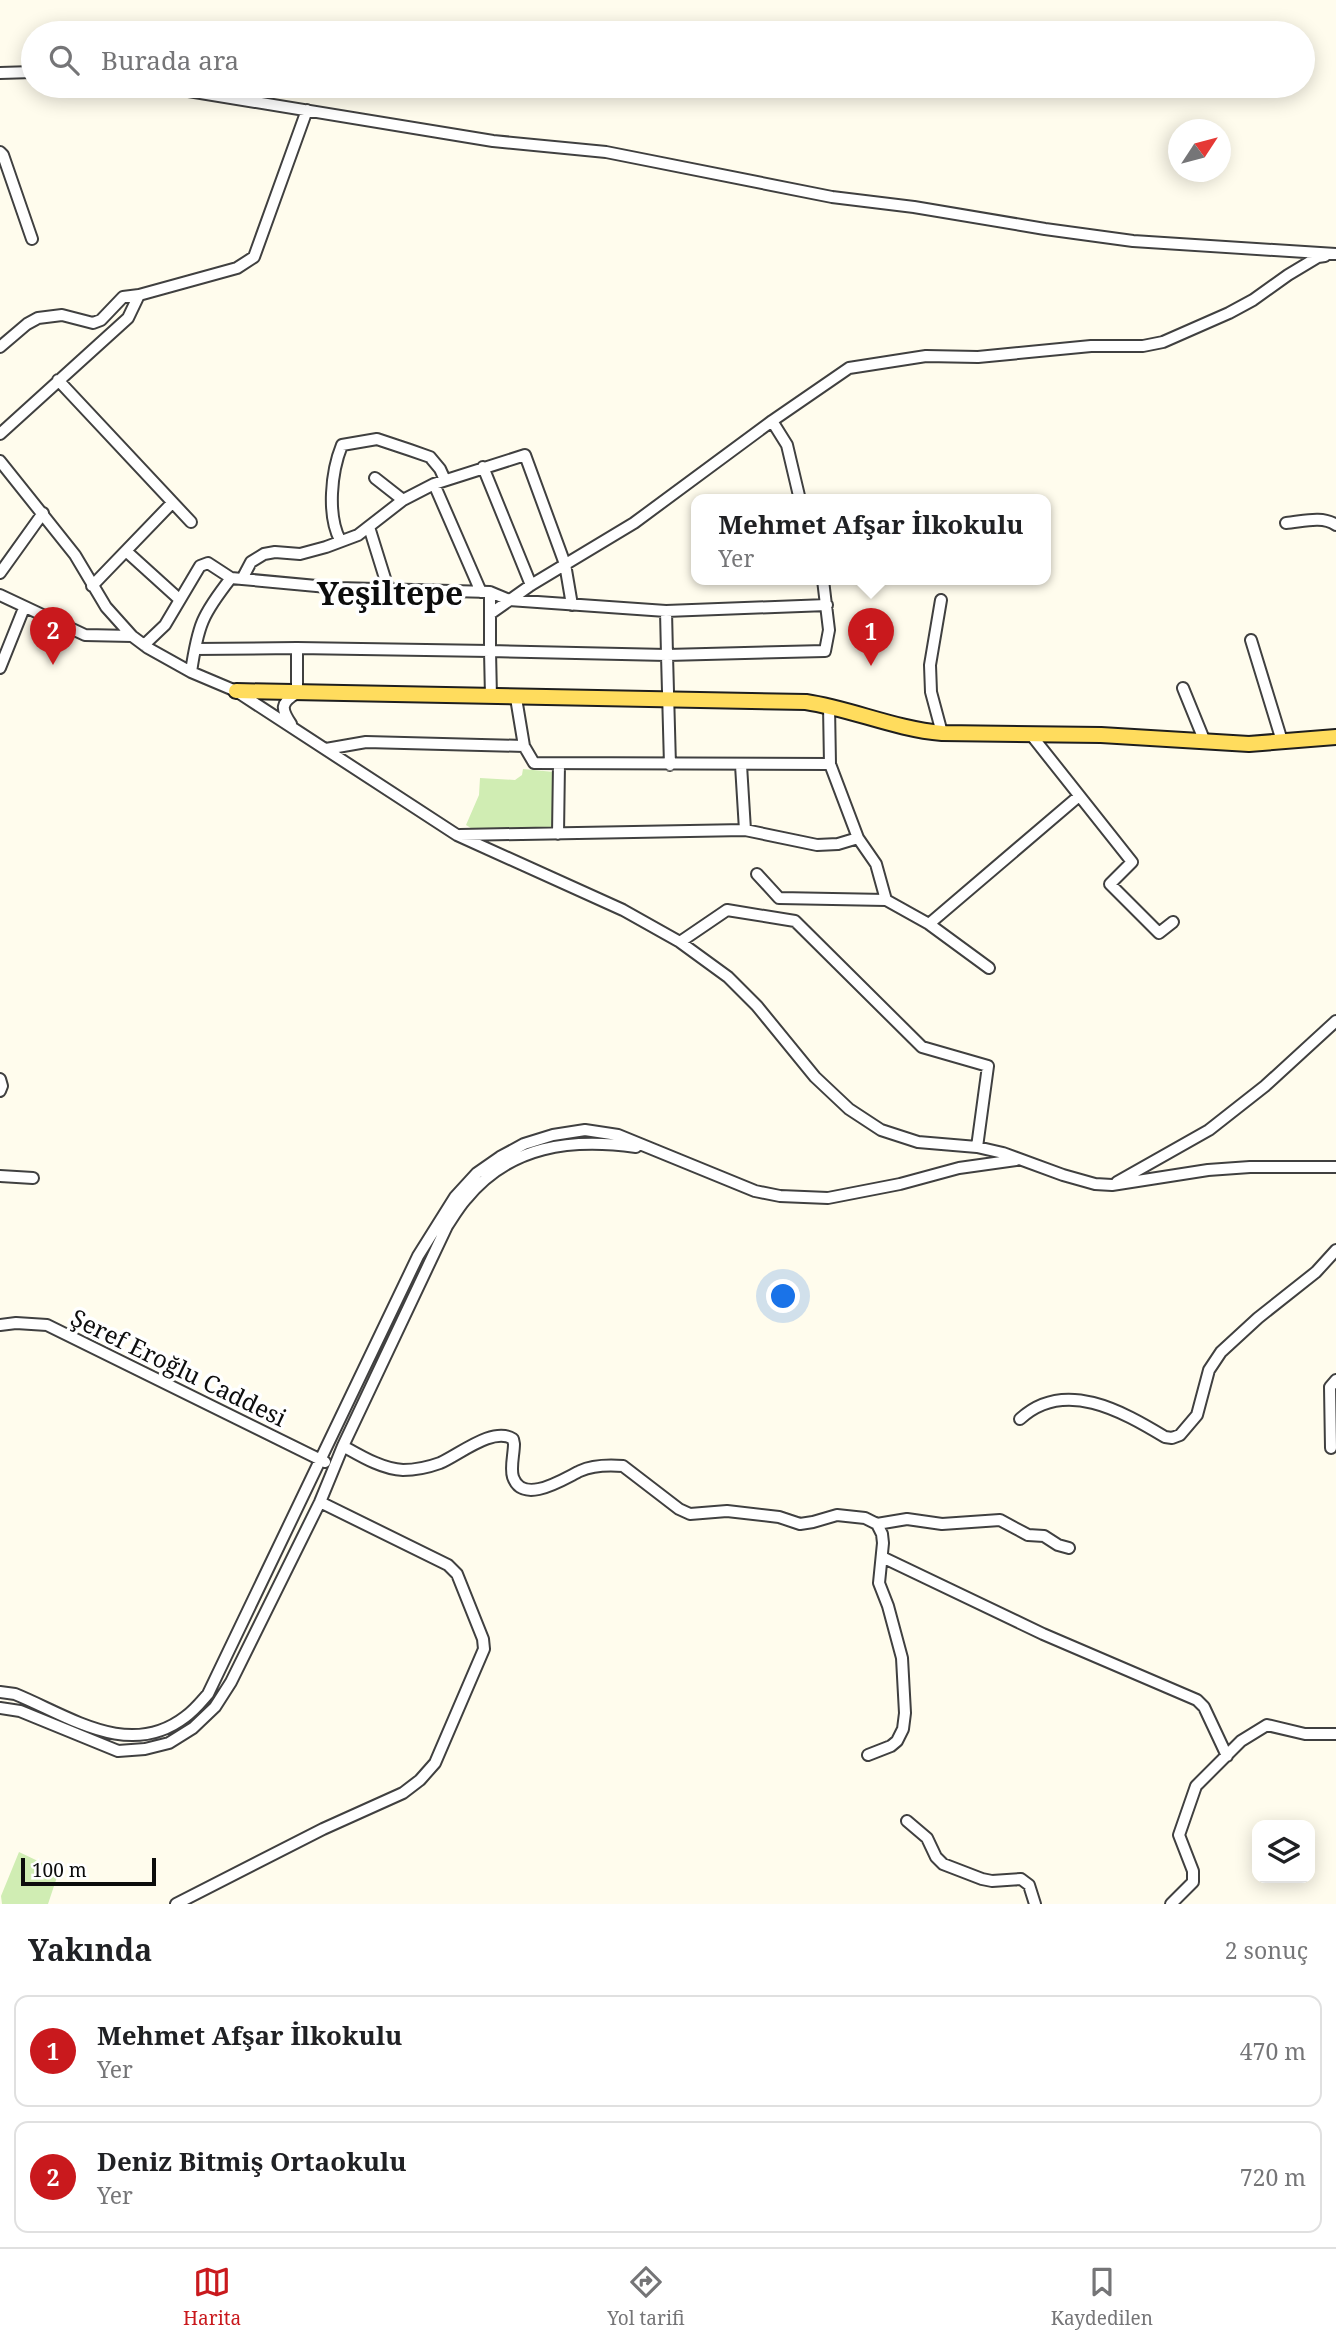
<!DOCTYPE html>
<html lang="tr">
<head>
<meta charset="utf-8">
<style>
  body { margin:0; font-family:"Noto Serif",serif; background:#f2f2f2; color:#202124 }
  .controls { position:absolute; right:21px; bottom:21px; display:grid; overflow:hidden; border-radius:14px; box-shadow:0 4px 18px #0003 }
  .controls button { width:63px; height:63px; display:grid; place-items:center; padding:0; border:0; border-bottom:2px solid #e0e0e0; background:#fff; color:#202124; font:35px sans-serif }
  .compass { position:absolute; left:1168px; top:119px; width:63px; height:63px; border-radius:50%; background:#fff; box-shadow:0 4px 18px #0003; rotate:54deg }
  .scale { position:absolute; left:21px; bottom:18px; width:135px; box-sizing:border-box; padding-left:7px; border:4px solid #0d0d0d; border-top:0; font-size:19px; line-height:24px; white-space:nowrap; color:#0d0d0d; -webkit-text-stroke:5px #fff; paint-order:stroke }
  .you { position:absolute; left:784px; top:1297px; width:24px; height:24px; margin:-18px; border:5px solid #fff; border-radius:50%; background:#1a73e8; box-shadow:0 0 0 10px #1a73e833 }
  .badge { display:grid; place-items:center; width:46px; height:46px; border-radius:50%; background:#c9191d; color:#fff; font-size:23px; font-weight:700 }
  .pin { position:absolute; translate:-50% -58px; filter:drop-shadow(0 2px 4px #0008) }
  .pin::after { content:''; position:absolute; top:37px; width:24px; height:21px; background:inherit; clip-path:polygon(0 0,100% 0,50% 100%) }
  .popup { position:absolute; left:691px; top:494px; width:360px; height:91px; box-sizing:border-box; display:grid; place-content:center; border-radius:14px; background:#fff; filter:drop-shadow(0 2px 5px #0005); font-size:23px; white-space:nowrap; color:#757577 }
  .popup b { font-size:26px; color:#202124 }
  .popup::after { content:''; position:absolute; left:50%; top:100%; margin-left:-14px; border:14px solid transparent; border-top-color:#fff }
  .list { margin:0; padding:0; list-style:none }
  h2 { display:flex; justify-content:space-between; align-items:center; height:91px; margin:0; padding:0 28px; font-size:30px }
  h2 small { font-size:23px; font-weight:400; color:#757577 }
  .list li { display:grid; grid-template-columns:46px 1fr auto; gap:21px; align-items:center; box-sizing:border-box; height:112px; margin:0 14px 14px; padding:0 14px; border:2px solid #e0e0e0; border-radius:14px }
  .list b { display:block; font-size:26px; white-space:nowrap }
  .list p { margin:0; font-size:23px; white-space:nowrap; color:#757577 }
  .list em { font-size:23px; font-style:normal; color:#757577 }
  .icon { flex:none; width:38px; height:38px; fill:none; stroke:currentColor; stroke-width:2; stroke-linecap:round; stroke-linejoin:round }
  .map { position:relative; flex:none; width:1336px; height:1904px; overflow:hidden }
  .search { position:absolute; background:#fff; box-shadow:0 4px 18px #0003; left:21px; right:21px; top:21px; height:77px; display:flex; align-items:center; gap:18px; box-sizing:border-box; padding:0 24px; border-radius:38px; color:#757577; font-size:26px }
  .sheet { height:343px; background:#fff }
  nav { display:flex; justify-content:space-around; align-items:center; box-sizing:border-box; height:98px; border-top:2px solid #e0e0e0; background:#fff; font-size:19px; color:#757577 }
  nav a { display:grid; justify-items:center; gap:4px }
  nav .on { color:#c9191d }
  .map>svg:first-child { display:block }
  .green { fill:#d0edb3 }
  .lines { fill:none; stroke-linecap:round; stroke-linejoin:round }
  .minor-casing { stroke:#404040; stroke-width:14 }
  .major-casing { stroke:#1e1e1e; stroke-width:18 }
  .minor { stroke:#fff; stroke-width:10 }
  .major { stroke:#ffdc5d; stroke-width:14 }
  .labels { text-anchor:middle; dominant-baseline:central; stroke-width:7; stroke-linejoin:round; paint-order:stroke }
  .street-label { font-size:24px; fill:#0d0d0d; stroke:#fff }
  .district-label { font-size:32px; font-weight:bold; fill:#0d0d0d; stroke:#fff }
</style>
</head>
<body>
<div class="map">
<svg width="1336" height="1904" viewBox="0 0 1336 1904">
  <rect width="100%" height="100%" fill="#fffced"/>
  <path class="green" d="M523,769L554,772L553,827L474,830L466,825L479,795L480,778L515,780L522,775Z
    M19,1852L59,1871L48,1904H2L1,1896Z"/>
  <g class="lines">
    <defs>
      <path id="minor" d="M0,73L33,72
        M158,86L493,141L606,152L832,197L914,207L1045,229L1133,241L1336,254
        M0,152L3,155L32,239
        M0,347L27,324L38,318L62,315L93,323L101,320L123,297L139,295
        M58,380L191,522
        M772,421L787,445L800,500
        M0,434L128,318L139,295L237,268L254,257L307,110
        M0,461L75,555L106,607L132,636L148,648L191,672L236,691L457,835L623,910L680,942L728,977L757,1006L815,1077L849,1109L881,1130L918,1142L977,1147L1003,1153L1063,1175L1095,1184L1112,1185L1208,1170L1250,1167H1336
        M483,467L531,585
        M375,478L403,500
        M434,484L481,592
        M1286,523C1301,522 1322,515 1336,525
        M369,527L388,588
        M340,540C327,515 331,472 342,445L377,439L410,450L430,457L440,469L445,480
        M126,551L179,599
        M0,573L43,513
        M242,579L251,562L264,554L275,552L300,554L326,547L358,535L403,500L434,484L525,455L565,564L572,605
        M92,586L172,503
        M0,595L85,635L132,636
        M941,600L930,665L931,692L942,733
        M490,614L531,585L634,523L772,421L849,368L926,356L978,357L1091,346H1143L1163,342L1229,313L1253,300L1288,275L1318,257L1325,256
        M1251,640L1282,741
        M144,645L165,625L200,566L208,563L231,578
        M195,649L297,648L490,651V592
        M0,668L24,608
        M191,672C198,625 202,615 231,578L338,588L490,592L509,600L666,611L827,605
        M1183,688L1205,742
        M491,697L490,651L667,655L666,611
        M516,698L524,746
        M291,724C281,709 280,703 297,693V648
        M1032,736L1132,862L1110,884L1159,933L1173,922
        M326,749L366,742L524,746L534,763L830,764L829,706
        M830,764L858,838L876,864L886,900L929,924L989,968
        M670,765L667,655L825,651L829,630L823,580
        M741,765L745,830
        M558,834L559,764
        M460,835L745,830L817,845L838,844L858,838
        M757,874L779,898L886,900
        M929,924L1079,796
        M680,942L727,910L795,921L922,1047L988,1066L977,1147
        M0,1079L2,1086L0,1091
        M0,1176L33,1178
        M1117,1182L1209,1130L1265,1086L1336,1021
        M0,1325L16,1323L47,1325L325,1462
        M1020,1419C1064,1378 1122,1411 1165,1437L1172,1438L1180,1435L1197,1415L1209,1370L1221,1352L1258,1318L1316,1272L1336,1250
        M343,1446C361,1456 382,1469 403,1470C415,1470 429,1467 440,1463C459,1455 493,1426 513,1439L514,1444C514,1454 510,1468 513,1477C523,1506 565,1478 580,1471C593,1465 610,1465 623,1466L679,1509L690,1514L727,1511L779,1517L800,1524L813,1522L837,1515L865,1518L877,1524L882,1534L883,1543L879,1583L888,1606L902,1658L905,1713L903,1729L897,1741L891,1746L868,1755
        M1331,1448L1330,1387L1336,1380
        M877,1524L907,1519L942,1524L1000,1520L1028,1535L1044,1536L1058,1545L1069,1548
        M882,1557L1043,1634L1197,1700L1204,1707L1227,1756
        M0,1692L15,1694C69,1716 129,1760 185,1717C194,1711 201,1702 208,1694L418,1256L455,1197L477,1173L500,1157L524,1144L553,1135L585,1130L618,1135L755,1191L780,1196L828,1198L900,1184L959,1168L1016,1160
        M0,1708L20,1711L118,1751L145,1749L169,1743L193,1728L215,1707L231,1682L320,1502L343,1446L447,1226C453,1217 459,1207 466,1199C510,1145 571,1138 636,1147
        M907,1821L927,1838L936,1857L943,1864L982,1879L992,1881L1021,1879L1029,1885L1035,1904
        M176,1904L323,1829L403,1793L420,1780L435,1763L484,1649L483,1639L457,1574L448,1565L320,1502
        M1171,1904L1193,1882V1871L1179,1835L1196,1786L1241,1741L1267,1725L1305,1734H1336"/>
      <path id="major" d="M236,691L806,702C852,709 895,729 942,733L1101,735L1249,744L1336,737"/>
    </defs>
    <use href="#minor" class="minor-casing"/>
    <use href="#major" class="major-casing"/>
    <use href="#minor" class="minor"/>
    <use href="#major" class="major"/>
  </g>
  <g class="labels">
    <g class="street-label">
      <text transform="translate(179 1367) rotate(26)">Şeref Eroğlu Caddesi</text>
    </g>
    <g class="district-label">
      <text x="390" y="592">Yeşiltepe</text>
    </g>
  </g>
</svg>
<div class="controls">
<button><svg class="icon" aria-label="layers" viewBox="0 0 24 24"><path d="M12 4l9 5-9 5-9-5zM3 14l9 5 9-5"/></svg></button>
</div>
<svg class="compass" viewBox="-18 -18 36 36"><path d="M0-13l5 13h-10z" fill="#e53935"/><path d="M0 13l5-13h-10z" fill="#757577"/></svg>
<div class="scale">100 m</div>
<div class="you"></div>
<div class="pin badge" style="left:871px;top:666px">1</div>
<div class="popup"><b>Mehmet Afşar İlkokulu</b>Yer</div>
<div class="pin badge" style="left:53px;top:665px">2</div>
<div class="search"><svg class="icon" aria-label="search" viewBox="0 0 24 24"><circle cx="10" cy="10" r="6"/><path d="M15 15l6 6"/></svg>Burada ara</div>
</div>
<section class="sheet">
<h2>Yakında<small>2 sonuç</small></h2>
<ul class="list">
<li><span class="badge">1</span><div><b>Mehmet Afşar İlkokulu</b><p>Yer</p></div><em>470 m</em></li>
<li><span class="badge">2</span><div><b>Deniz Bitmiş Ortaokulu</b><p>Yer</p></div><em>720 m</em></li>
</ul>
</section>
<nav>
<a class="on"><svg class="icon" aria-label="map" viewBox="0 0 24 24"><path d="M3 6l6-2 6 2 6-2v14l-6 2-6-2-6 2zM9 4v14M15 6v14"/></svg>Harita</a>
<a><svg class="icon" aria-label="directions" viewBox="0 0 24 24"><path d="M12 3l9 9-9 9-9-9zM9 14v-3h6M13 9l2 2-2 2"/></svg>Yol tarifi</a>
<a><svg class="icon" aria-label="saved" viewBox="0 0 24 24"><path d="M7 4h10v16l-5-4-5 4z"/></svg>Kaydedilen</a>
</nav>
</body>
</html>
